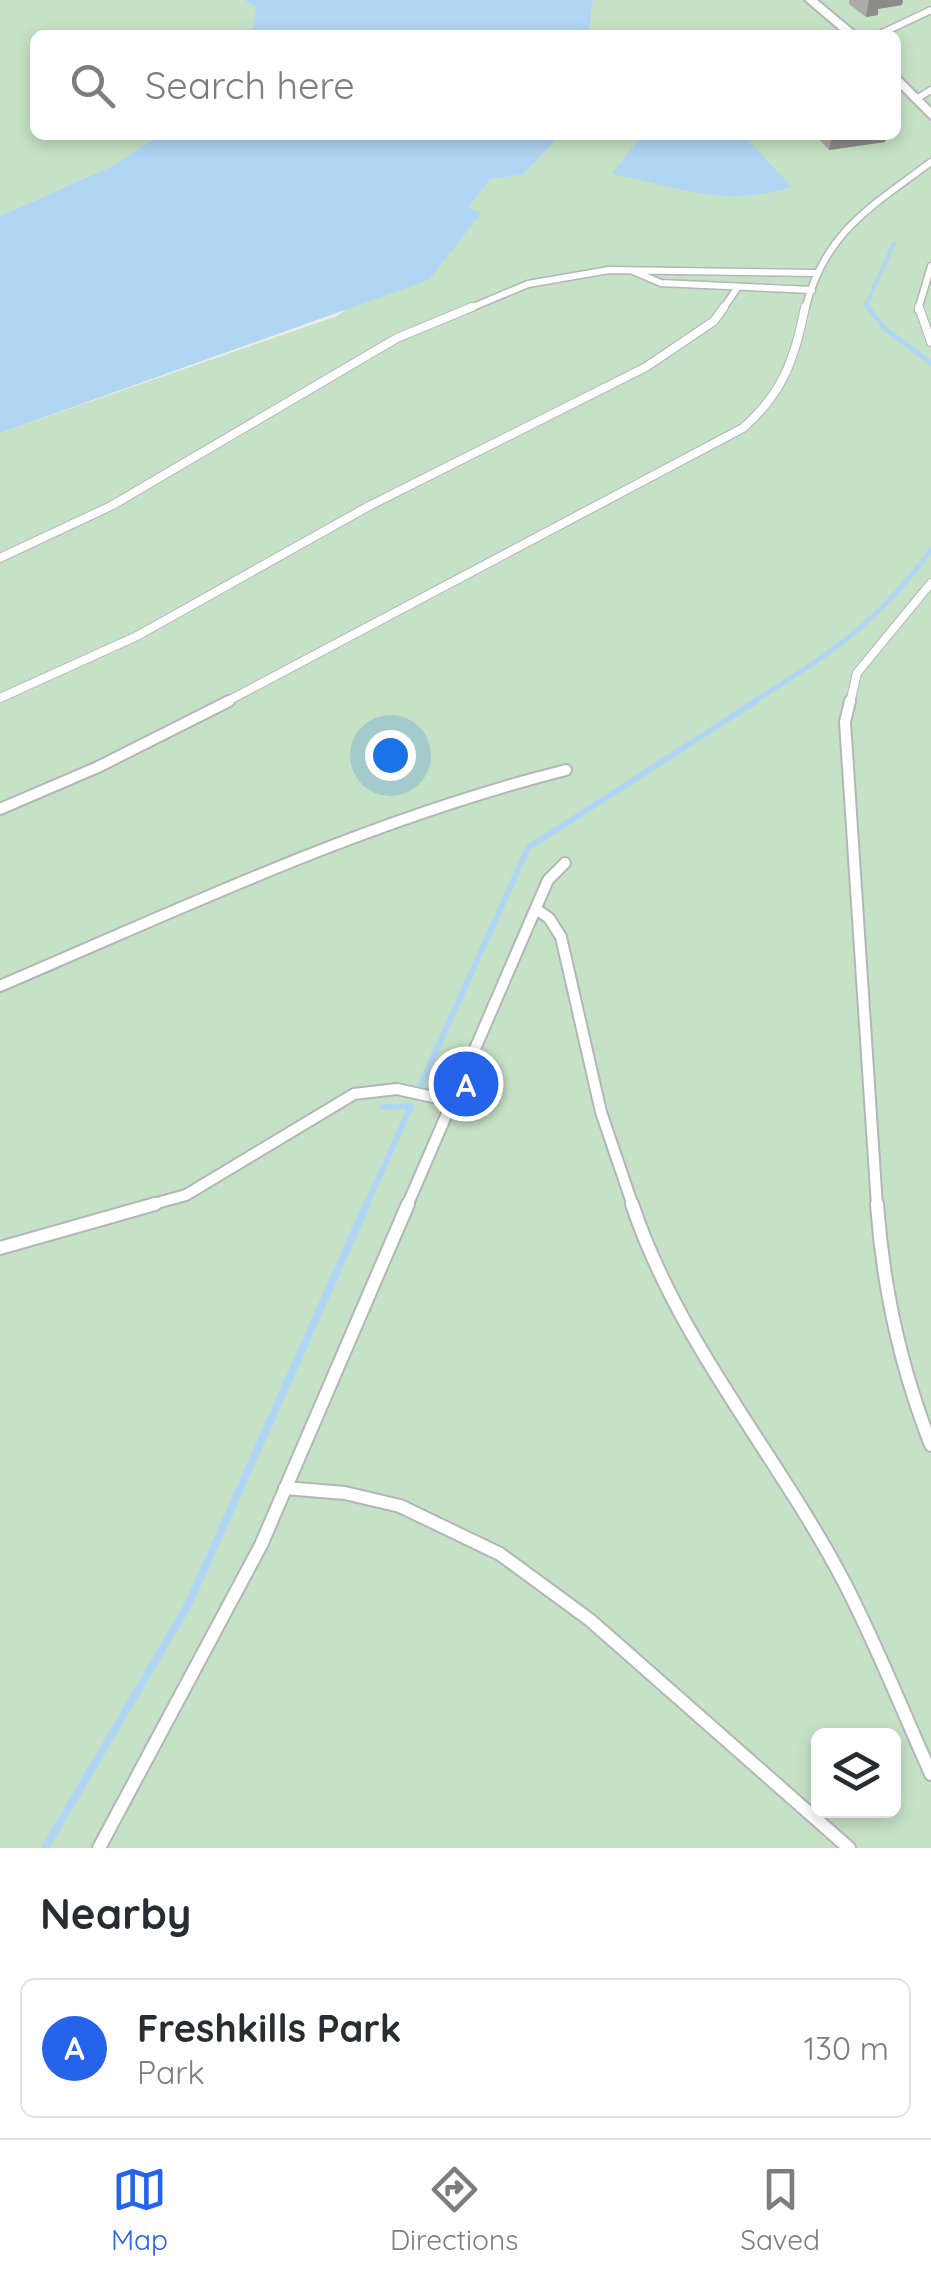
<!DOCTYPE html>
<html lang="en">
<head>
<meta charset="utf-8">
<style>
  body { margin:0; font-family:Quicksand,sans-serif; background:#f2f2f3; color:#2b2b33 }
  .controls { position:absolute; right:30px; bottom:30px; display:grid; overflow:hidden; border-radius:15px; box-shadow:0 5px 15px #0003 }
  .controls button { width:90px; height:90px; display:grid; place-items:center; padding:0; border:0; border-bottom:2px solid #e1e1e2; background:#fff; color:#2b2b33; font:50px sans-serif }
  .you { position:absolute; left:390px; top:755px; width:35px; height:35px; margin:-25px; border:8px solid #fff; border-radius:50%; background:#1a73e8; box-shadow:0 0 0 15px #1a73e833 }
  .badge { display:grid; place-items:center; width:65px; height:65px; border-radius:50%; background:#2563eb; color:#fff; font-size:32px; font-weight:700 }
  .pin { position:absolute; translate:-50% -50%; border:5px solid #fff; box-shadow:0 2px 10px #0006 }
  .list { margin:0; padding:0; list-style:none }
  h2 { display:flex; justify-content:space-between; align-items:center; height:130px; margin:0; padding:0 40px; font-size:42px }
  h2 small { font-size:32px; font-weight:400; color:#7c7c81 }
  .list li { display:grid; grid-template-columns:65px 1fr auto; gap:30px; align-items:center; box-sizing:border-box; height:140px; margin:0 20px 20px; padding:0 20px; border:2px solid #e1e1e2; border-radius:15px }
  .list b { display:block; font-size:38px; white-space:nowrap }
  .list p { margin:0; font-size:32px; white-space:nowrap; color:#7c7c81 }
  .list em { font-size:32px; font-style:normal; color:#7c7c81 }
  .icon { flex:none; width:55px; height:55px; fill:none; stroke:currentColor; stroke-width:2; stroke-linecap:round; stroke-linejoin:round }
  .map { position:relative; flex:none; width:931px; height:1848px; overflow:hidden }
  .search { position:absolute; background:#fff; box-shadow:0 5px 15px #0003; left:30px; right:30px; top:30px; height:110px; display:flex; align-items:center; gap:25px; box-sizing:border-box; padding:0 35px; border-radius:15px; color:#7c7c81; font-size:38px }
  .sheet { height:290px; background:#fff }
  nav { display:flex; justify-content:space-around; align-items:center; box-sizing:border-box; height:140px; border-top:2px solid #e1e1e2; background:#fff; font-size:28px; color:#7c7c81 }
  nav a { display:grid; justify-items:center; gap:5px }
  nav .on { color:#2563eb }
  .map>svg:first-child { display:block }
  .green { fill:#c6e2c6; fill-rule:evenodd }
  .water { fill:#b0d6f4 }
  .lines { fill:none; stroke-linecap:round; stroke-linejoin:round }
  .stream-far3 { stroke:#b0d6f4; stroke-width:4 }
  .stream-far2 { stroke:#b0d6f4; stroke-width:5 }
  .stream-far1 { stroke:#b0d6f4; stroke-width:6 }
  .stream { stroke:#b0d6f4; stroke-width:8 }
  .lane-far3-casing { stroke:#b3b5b9; stroke-width:9 }
  .lane-far2-casing { stroke:#b3b5b9; stroke-width:10 }
  .lane-far1-casing { stroke:#b3b5b9; stroke-width:14 }
  .lane-casing { stroke:#b3b5b9; stroke-width:16 }
  .street-casing { stroke:#b3b5b9; stroke-width:4 }
  .lane-far3 { stroke:#fff; stroke-width:6 }
  .lane-far2 { stroke:#fff; stroke-width:8 }
  .lane-far1 { stroke:#fff; stroke-width:10 }
  .lane { stroke:#fff; stroke-width:12 }
  .street { fill:#fff; fill-rule:evenodd }
  .wall { fill:#adaba7 }
  .shaded-wall { fill:#8d8b88 }
</style>
</head>
<body>
<div class="map">
<svg width="931" height="1848" viewBox="0 0 931 1848">
  <rect width="100%" height="100%" fill="#eeece6"/>
  <path class="green" d="M0,0H243L256,7L251,35H35V135H161L110,167L0,216Z
    M593,0H931V1848H0V433L337,316L481,212L467,208L490,179L523,175L561,135H896V35H589ZM818,1736H894V1810H818Z"/>
  <path class="water" d="M243,0H593L589,35H251L256,7Z
    M161,135H561L523,175L490,179L468,208L482,212L429,280L0,433V216L110,167Z
    M642,135H743L792,187C721,208 681,187 612,174Z"/>
  <g class="lines">
    <path class="stream-far3" d="M869,310L866,305L894,243"/>
    <path class="stream-far2" d="M868,307L883,327L931,363
      M752,703C830,653 874,627 931,550"/>
    <path class="stream-far1" d="M421,1084L528,848L756,701
      M366,1206L411,1106L383,1107"/>
    <path class="stream" d="M45,1848L188,1605L367,1204"/>
    <defs>
      <path id="lane-far3" d="M878,35L931,10
        M916,99L931,90
        M633,271L661,283L812,290
        M466,310L528,284L609,270L816,273
        M722,310L738,287
        M805,310C824,232 871,207 931,162
        M918,310L931,266"/>
      <path id="lane-far2" d="M919,307L931,342
        M0,558L111,506L397,338L472,307
        M0,698L137,636L369,506L646,367L714,321L724,307
        M224,703L743,428C783,393 795,358 805,307
        M850,703L857,673L931,583"/>
      <path id="lane-far1" d="M850,701L845,722L877,1206
        M0,809L98,767L229,701
        M536,909L549,918L561,937L601,1112L633,1206
        M0,986C187,906 368,820 566,770
        M146,1206L186,1195L354,1094L397,1089L451,1101
        M407,1206L548,880L565,863"/>
      <path id="lane" d="M632,1204C678,1342 776,1453 843,1580C876,1643 902,1710 931,1774
        M877,1204C883,1288 900,1366 931,1445
        M0,1248L155,1204
        M285,1488L345,1493L400,1506L500,1554L590,1620L849,1848
        M99,1848L261,1545L408,1204"/>
      <path id="street" d="M805,0H817L859,35H846Z
        M896,73L931,108V119L896,84Z"/>
    </defs>
    <use href="#lane-far3" class="lane-far3-casing"/>
    <use href="#lane-far2" class="lane-far2-casing"/>
    <use href="#lane-far1" class="lane-far1-casing"/>
    <use href="#lane" class="lane-casing"/>
    <use href="#street" class="street-casing"/>
    <use href="#lane-far3" class="lane-far3"/>
    <use href="#lane-far2" class="lane-far2"/>
    <use href="#lane-far1" class="lane-far1"/>
    <use href="#lane" class="lane"/>
    <use href="#street" class="street"/>
  </g>
  <path class="wall" d="M849,0H903L902,5L878,9V15L866,17L849,4Z
    M815,135H886L885,142L829,150Z"/>
  <path class="shaded-wall" d="M869,0H903L902,5L878,9V15L866,17Z
    M832,135H886L885,142L829,150Z"/>
</svg>
<div class="controls">
<button><svg class="icon" aria-label="layers" viewBox="0 0 24 24"><path d="M12 4l9 5-9 5-9-5zM3 14l9 5 9-5"/></svg></button>
</div>
<div class="you"></div>
<div class="pin badge" style="left:466px;top:1084px">A</div>
<div class="search"><svg class="icon" aria-label="search" viewBox="0 0 24 24"><circle cx="10" cy="10" r="6"/><path d="M15 15l6 6"/></svg>Search here</div>
</div>
<section class="sheet">
<h2>Nearby<small></small></h2>
<ul class="list">
<li><span class="badge">A</span><div><b>Freshkills Park</b><p>Park</p></div><em>130 m</em></li>
</ul>
</section>
<nav>
<a class="on"><svg class="icon" aria-label="map" viewBox="0 0 24 24"><path d="M3 6l6-2 6 2 6-2v14l-6 2-6-2-6 2zM9 4v14M15 6v14"/></svg>Map</a>
<a><svg class="icon" aria-label="directions" viewBox="0 0 24 24"><path d="M12 3l9 9-9 9-9-9zM9 14v-3h6M13 9l2 2-2 2"/></svg>Directions</a>
<a><svg class="icon" aria-label="saved" viewBox="0 0 24 24"><path d="M7 4h10v16l-5-4-5 4z"/></svg>Saved</a>
</nav>
</body>
</html>
